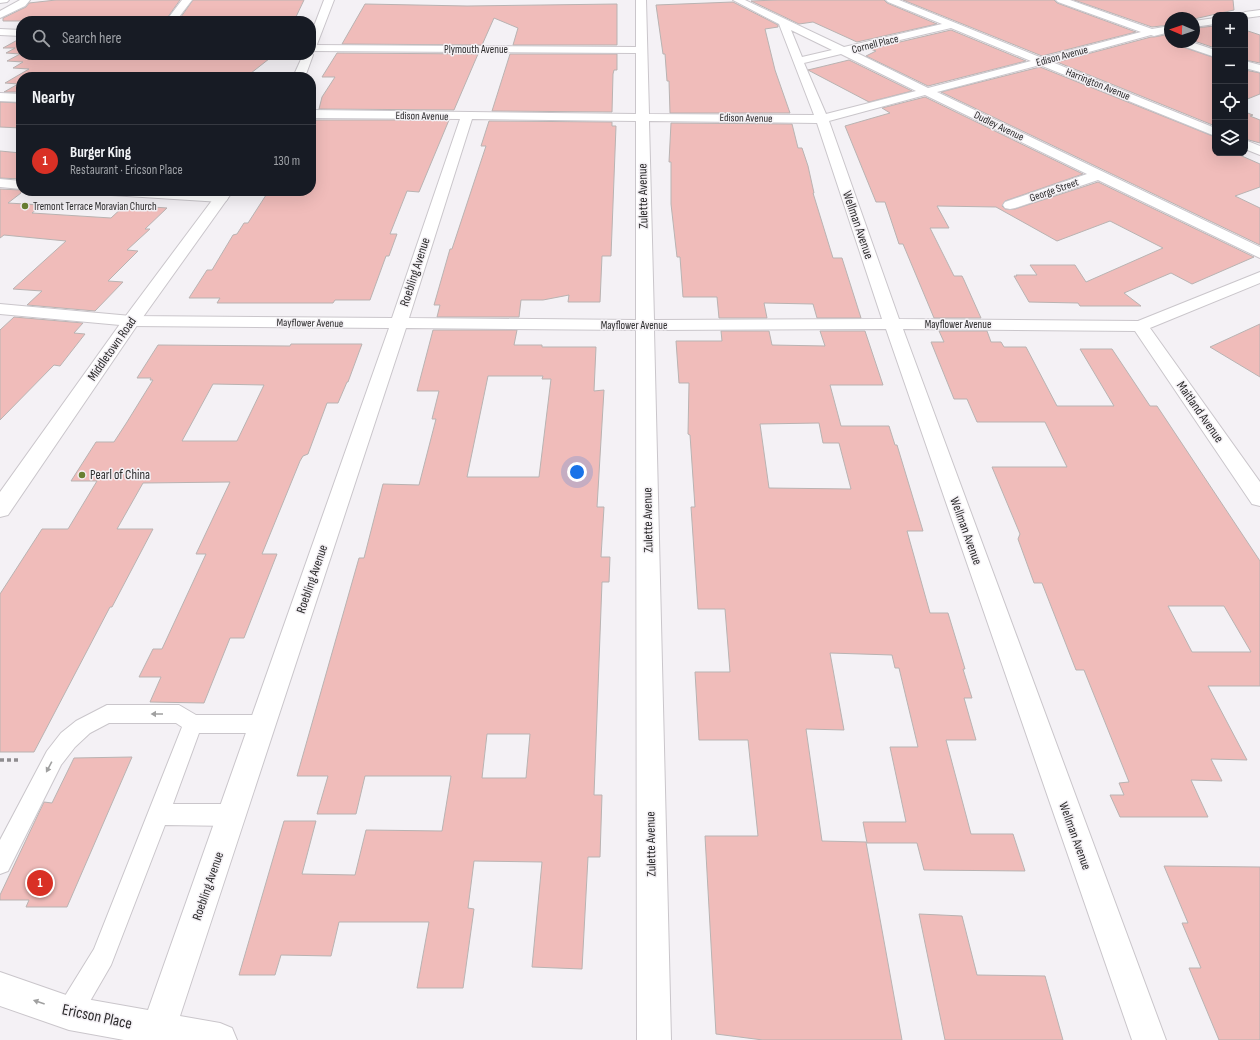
<!DOCTYPE html>
<html lang="en">
<head>
<meta charset="utf-8">
<style>
  body { margin:0; font-family:"Sofia Sans Condensed",sans-serif; background:#242831; color:#f1f3f6 }
  .controls { position:absolute; right:12px; top:12px; display:grid; overflow:hidden; border-radius:8px; box-shadow:0 4px 16px #0002 }
  .controls button { width:36px; height:36px; display:grid; place-items:center; padding:0; border:0; border-bottom:1px solid #363941; background:#171b24; color:#f1f3f6; font:20px sans-serif }
  .compass { position:absolute; left:1164px; top:12px; width:36px; height:36px; border-radius:50%; background:#171b24; box-shadow:0 4px 16px #0002; rotate:272deg }
  .you { position:absolute; left:577px; top:472px; width:14px; height:14px; margin:-10px; border:3px solid #fff; border-radius:50%; background:#1a73e8; box-shadow:0 0 0 6px #1a73e833 }
  .badge { display:grid; place-items:center; width:26px; height:26px; border-radius:50%; background:#d93025; color:#fff; font-size:13px; font-weight:700 }
  .pin { position:absolute; translate:-50% -50%; border:2px solid #fff; box-shadow:0 1px 4px #0006 }
  .list { margin:0; padding:0; list-style:none }
  h2 { display:flex; justify-content:space-between; align-items:center; height:52px; margin:0; padding:0 16px; font-size:17px }
  h2 small { font-size:13px; font-weight:400; color:#9ea1a6 }
  .list li { display:grid; grid-template-columns:26px 1fr auto; gap:12px; align-items:center; box-sizing:border-box; height:72px; padding:0 16px; border-top:1px solid #363941 }
  .list b { display:block; font-size:15px; white-space:nowrap }
  .list p { margin:0; font-size:13px; white-space:nowrap; color:#9ea1a6 }
  .list em { font-size:13px; font-style:normal; color:#9ea1a6 }
  .icon { flex:none; width:22px; height:22px; fill:none; stroke:currentColor; stroke-width:2; stroke-linecap:round; stroke-linejoin:round }
  .map { position:relative; flex:none; width:1260px; height:1040px; overflow:hidden }
  .search { position:absolute; background:#171b24; box-shadow:0 4px 16px #0002; left:16px; top:16px; width:300px; height:44px; display:flex; align-items:center; gap:10px; box-sizing:border-box; padding:0 14px; border-radius:16px; color:#9ea1a6; font-size:15px }
  .panel { position:absolute; background:#171b24; box-shadow:0 4px 16px #0002; left:16px; top:72px; width:300px; height:124px; border-radius:16px }
  .map>svg:first-child { display:block }
  .building { fill:#f0bcba; stroke:#b9b3b2; fill-rule:evenodd }
  .lines { fill:none; stroke-linecap:round; stroke-linejoin:round }
  .lane-casing { stroke:#cac6cb; stroke-width:2 }
  .street-casing { stroke:#cac6cb; stroke-width:2 }
  .secondary-casing { stroke:#cac6cb; stroke-width:2 }
  .path { stroke:#8e8c8f; stroke-width:3.5; stroke-dasharray:4 3; stroke-linecap:butt }
  .lane { fill:#fff; fill-rule:evenodd }
  .street { fill:#fff; fill-rule:evenodd }
  .secondary { fill:#fff; fill-rule:evenodd }
  .oneway { fill:#a0a0a0 }
  .poi-dot { fill:#687f32; stroke:#f4f1f5; stroke-width:1.5 }
  .labels { text-anchor:middle; dominant-baseline:central; stroke-width:3; stroke-linejoin:round; paint-order:stroke }
  .far-street-label { font-size:11px; fill:#2d2c2d; stroke:#f4f1f5 }
  .far-poi-label { font-size:11px; fill:#2d2c2d; stroke:#f4f1f5; text-anchor:start }
  .street-label { font-size:13px; fill:#2d2c2d; stroke:#f4f1f5 }
  .poi-label { font-size:13px; fill:#2d2c2d; stroke:#f4f1f5; text-anchor:start }
  .near-street-label { font-size:16px; fill:#2d2c2d; stroke:#f4f1f5 }
</style>
</head>
<body>
<div class="map">
<svg width="1260" height="1040" viewBox="0 0 1260 1040">
  <rect width="100%" height="100%" fill="#f4f1f5"/>
  <path class="building" d="M56,0H180L165,21H3V18L26,7L29,3Z
    M193,0H304L294,21H178Z
    M777,0H884L887,3L937,24L857,42L813,22L799,24L751,1Z
    M903,0H1054L1057,3L1136,32L1042,56Z
    M1074,0H1233L1234,10L1194,19V18H1170V25L1152,27Z
    M733,2L778,25V27L765,29L775,70L790,113H670L669,81H667L665,54H663L656,5Z
    M365,4L467,6L617,4V45H513L518,28L494,18L482,45L342,44Z
    M1215,26V48L1194,41V28Z
    M951,30L1026,61L928,86L866,56L876,51L870,49Z
    M1245,30L1260,35V63L1245,60Z
    M1170,34V42H1175L1177,45L1215,58V126L1057,62L1151,37H1154Z
    M21,38V55H274L246,77H21V92H4L18,84L5,83L29,69L13,68L23,62L7,61L20,54L6,53L15,48H3Z
    M337,53L478,54L454,110L319,109L322,97L335,77H322Z
    M510,54H617V70H614L613,74L612,112L492,111Z
    M849,60L912,91L869,102L808,70Z
    M1040,67L1215,137V153H1235L1260,164V187L1235,196L1260,208V245L941,92Z
    M1245,70L1260,73V94L1245,100Z
    M925,97L1083,174L1005,201L1002,206L1005,209H1015L1098,182L1254,257L1192,284L1171,273L1124,293L1141,306H1080L1078,303L1029,302L1014,276H1017L1016,275H1037L1030,265H1075L1086,282L1163,248L1110,221L1057,241L996,207L937,206L949,228H930L954,276H962L964,280L981,318H934L903,244H899L885,202H876L845,126L890,113L882,108Z
    M0,102L21,103V128L0,127Z
    M1245,112L1253,115L1250,116L1260,120V143L1245,139Z
    M316,120H449L419,192L407,191L390,234H397L389,256H386L370,300H335L333,303H217L220,298H189L207,270H212L233,235L237,234L244,223H248L268,192L311,191V136Z
    M489,121L612,122V126H616L611,256H602L600,302H568L569,295L543,300H521L519,317H437L440,305H434L450,249H452L486,146H481Z
    M671,123L792,124L798,148H802L808,166L814,193H813L833,258H842L861,318H817L813,304L764,303L767,318H719L717,297H683L680,257H677L671,204V162H669Z
    M0,151L21,153V179L0,178Z
    M0,189L21,190V193L8,203L42,205L32,213L111,218L125,205L167,208L145,229H150L127,250L138,251L108,281L123,282L95,311L27,305L42,291L13,289L66,241L4,235L0,238Z
    M14,317L83,323L74,333L85,334L60,366L54,365L0,420V330Z
    M1260,324V377L1210,347Z
    M433,330H517L514,345H542V347H596L594,391L604,390L597,507H604L601,557H610L609,582H602L594,795H602L600,857H588L582,969L532,967L542,862L474,861L468,908L474,909L463,988H417L429,922H339L331,956L281,955L275,975H239L284,821H316L302,874L355,875L366,830L442,831L451,776H365L356,814H317L328,776H297L359,558H364L383,484L419,485L436,419H432L439,391H417ZM488,376H543L542,379H551L539,477H467ZM487,734H530L526,778H482Z
    M721,331H769L772,345L825,346L820,331H865L883,385H830L841,426H889L895,445H897L923,531H907L930,613H948L965,669H963L972,698H964L976,740H946L971,834H1013L1025,871L924,870L917,843H867L863,822H906L890,747H918L899,668H895L892,655L830,653L844,730L806,729L822,841L866,842L902,1040H763L716,1034L705,836H758L748,740H699L695,672H730L725,609H698L691,507H695L690,435L688,434L689,383H679L676,341H722ZM819,423L823,443H839L851,489L769,488L760,424Z
    M939,331H987L991,342H1001L1004,347H1026L1057,406H1114L1080,349H1112L1150,406H1157L1260,561V686H1208L1247,760L1211,759L1222,781L1191,780L1208,817H1120L1110,795H1124L1119,783L1129,782L1084,670H1076L1042,583H1034L1018,539L1020,534L992,467H1067L1045,422H977L967,399H954L931,342H944ZM1168,606H1224L1251,652H1192Z
    M291,344H362L348,382H347L338,403H327L308,454L303,456L300,461L262,554H277L244,638H230L204,703L150,702L161,677H139L153,649H162L206,554H196L230,482L143,483L117,529H153L112,607H110L34,752H0V594L42,529H68L97,481H71L96,442H114L127,422L153,380H150L151,378H137L158,345L290,346ZM213,384L264,385L237,441H182Z
    M132,757L67,907H26L29,900H0V895L44,802L52,803L74,758Z
    M1164,866L1260,867V1040H1219L1189,968H1201L1182,923H1188Z
    M919,914L962,916L977,975L1045,976L1063,1040H945Z"/>
  <g class="lines">
    <defs>
      <path id="lane" d="M107,705H179L196,715H262L269,718L272,724L269,730L262,733H199L173,804H232L239,808L243,815L239,822L232,826L165,825L111,965L78,1022L69,1025L60,1022L57,1013L60,1004L94,949L182,727L176,723H109L90,733L75,747L61,765L8,871L0,874V840L47,751L61,733L76,721Z"/>
      <path id="street" d="M20,0H30L25,6L0,18V11Z
        M182,0H192L176,21H166Z
        M636,0H646L649,114L814,115L779,24L733,0H745L844,47L942,24L888,2L886,0H899L1042,58L1141,32L1058,2L1056,0H1070L1152,29L1170,26V32L1154,36L1151,35L1052,62L1215,128V136L1040,65L937,92L1260,247V258L1098,180L1015,208L1010,209L1005,208L1003,205L1005,202L1087,174L925,95L829,121L899,319L1138,321L1260,272V283L1150,328L1260,482V506L1252,504L1135,331L903,329L1166,1040H1132L886,329L654,330L671,1040H637L636,330L406,328L180,1016L220,1023L232,1028L237,1040H124L69,1030L0,1006V972L69,996L148,1010L389,328L131,326L0,314V304L131,316L392,318L460,119L311,118V110L636,114V53L311,51V45L636,47ZM951,28L1031,61L928,88L853,51ZM791,30L832,50L802,57ZM841,54L916,91L826,114L804,63ZM472,119L636,121V320L409,318ZM649,121L817,123L882,319L654,320Z
        M1260,10V16L1245,18V15H1240L1245,12Z
        M1215,18V24L1194,27V21Z
        M0,29L21,30V36L0,35Z
        M1176,42H1191L1215,50V57L1177,44Z
        M1245,61L1260,65V72L1245,68Z
        M0,93L21,94V102L0,101Z
        M1245,140L1260,146V155L1245,149Z
        M0,179L21,181V189L0,187Z
        M104,191H178L221,194L226,195L228,198L226,201L221,202L111,195L106,194Z"/>
      <path id="secondary" d="M0,0H9L7,2L0,3Z
        M324,0H334L316,47L311,50V34Z
        M311,53L313,55L305,77H293L303,55H311Z
        M219,191H233L138,324L8,515L0,517V492L125,317Z"/>
    </defs>
    <use href="#lane" class="lane-casing"/>
    <use href="#street" class="street-casing"/>
    <use href="#secondary" class="secondary-casing"/>
    <path class="path" d="M0,760H21"/>
    <use href="#lane" class="lane"/>
    <use href="#street" class="street"/>
    <use href="#secondary" class="secondary"/>
  </g>
  <defs><path id="oneway-solid" d="M-6-.8H1V-3.2L6.5 0L1 3.2V.8H-6Z"/></defs>
  <g class="oneway">
    <use href="#oneway-solid" transform="translate(157 714) rotate(-180)"/>
    <use href="#oneway-solid" transform="translate(49 767) rotate(118)"/>
    <use href="#oneway-solid" transform="translate(39 1002) rotate(-161)"/>
  </g>
  <g class="poi-dot">
    <circle cx="25" cy="206" r="4"/>
    <circle cx="82" cy="475" r="4"/>
  </g>
  <g class="labels">
    <g class="far-street-label">
      <text transform="translate(875 44) rotate(-14)">Cornell Place</text>
      <text x="476" y="49">Plymouth Avenue</text>
      <text transform="translate(1062 56) rotate(-15)">Edison Avenue</text>
      <text transform="translate(1098 84) rotate(22)">Harrington Avenue</text>
      <text transform="translate(422 116) rotate(1)">Edison Avenue</text>
      <text transform="translate(746 118) rotate(1)">Edison Avenue</text>
      <text transform="translate(999 126) rotate(26)">Dudley Avenue</text>
      <text transform="translate(1054 190) rotate(-19)">George Street</text>
      <text transform="translate(310 323) rotate(1)">Mayflower Avenue</text>
      <text x="958" y="324">Mayflower Avenue</text>
      <text x="634" y="325">Mayflower Avenue</text>
    </g>
    <g class="far-poi-label">
      <text x="33" y="206">Tremont Terrace Moravian Church</text>
    </g>
    <g class="street-label">
      <text transform="translate(643 196) rotate(-91)">Zulette Avenue</text>
      <text transform="translate(858 225) rotate(71)">Wellman Avenue</text>
      <text transform="translate(415 272) rotate(-72)">Roebling Avenue</text>
      <text transform="translate(112 349) rotate(-55)">Middletown Road</text>
      <text transform="translate(1200 412) rotate(55)">Maitland Avenue</text>
      <text transform="translate(648 520) rotate(-91)">Zulette Avenue</text>
      <text transform="translate(966 531) rotate(70)">Wellman Avenue</text>
      <text transform="translate(312 579) rotate(-71)">Roebling Avenue</text>
      <text transform="translate(1075 836) rotate(70)">Wellman Avenue</text>
      <text transform="translate(651 844) rotate(-91)">Zulette Avenue</text>
      <text transform="translate(208 886) rotate(-71)">Roebling Avenue</text>
    </g>
    <g class="poi-label">
      <text x="90" y="475">Pearl of China</text>
    </g>
    <g class="near-street-label">
      <text transform="translate(97 1017) rotate(12)">Ericson Place</text>
    </g>
  </g>
</svg>
<div class="controls">
<button>+</button>
<button>−</button>
<button><svg class="icon" aria-label="locate" viewBox="0 0 24 24"><circle cx="12" cy="12" r="6"/><path d="M12 2v4M12 18v4M2 12h4M18 12h4"/></svg></button>
<button><svg class="icon" aria-label="layers" viewBox="0 0 24 24"><path d="M12 4l9 5-9 5-9-5zM3 14l9 5 9-5"/></svg></button>
</div>
<svg class="compass" viewBox="-18 -18 36 36"><path d="M0-13l5 13h-10z" fill="#e53935"/><path d="M0 13l5-13h-10z" fill="#9ea1a6"/></svg>
<div class="you"></div>
<div class="pin badge" style="left:40px;top:883px">1</div>
<div class="search"><svg class="icon" aria-label="search" viewBox="0 0 24 24"><circle cx="10" cy="10" r="6"/><path d="M15 15l6 6"/></svg>Search here</div>
<section class="panel">
<h2>Nearby<small></small></h2>
<ul class="list">
<li><span class="badge">1</span><div><b>Burger King</b><p>Restaurant · Ericson Place</p></div><em>130 m</em></li>
</ul>
</section>
</div>
</body>
</html>
